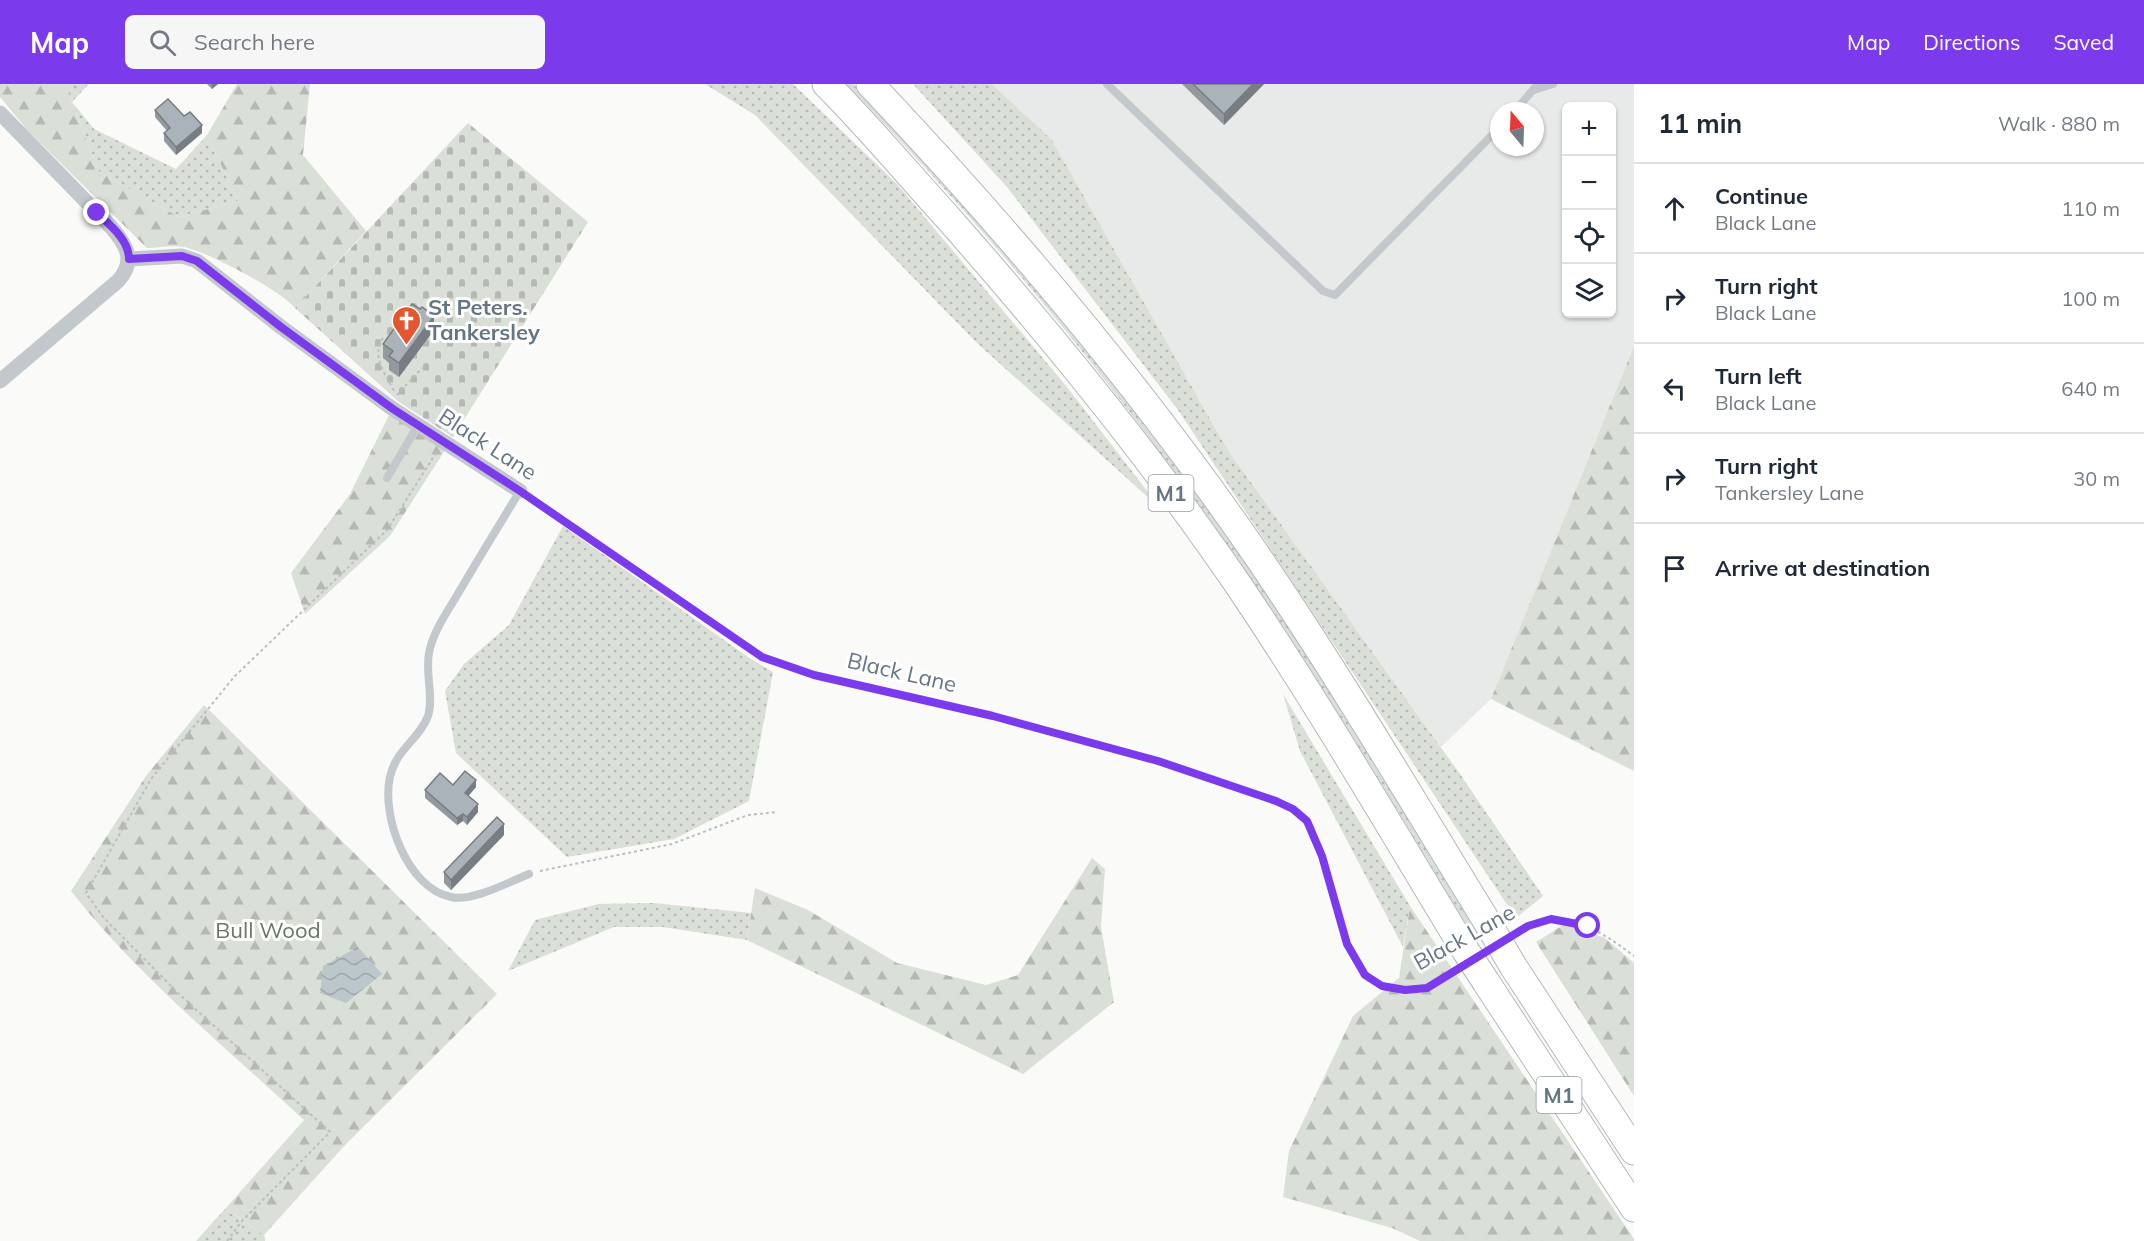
<!DOCTYPE html>
<html lang="en">
<head>
<meta charset="utf-8">
<style>
  body { margin:0; font-family:Mulish,sans-serif; background:#f6f6f7; color:#1f2937 }
  .controls { position:absolute; right:18px; top:18px; display:grid; overflow:hidden; border-radius:9px; box-shadow:0 2px 4px #0004 }
  .controls button { width:54px; height:54px; display:grid; place-items:center; padding:0; border:0; border-bottom:2px solid #e0e1e3; background:#fff; color:#1f2937; font:30px sans-serif }
  .compass { position:absolute; left:1490px; top:18px; width:54px; height:54px; border-radius:50%; background:#fff; box-shadow:0 2px 4px #0004; rotate:341deg }
  .stop { position:absolute; width:18px; height:18px; margin:-14px; border:4px solid #7c3aed; border-radius:50%; background:#fff }
  .stop.end { background:#7c3aed; border-color:#fff; box-shadow:0 2px 6px #0008 }
  .list { margin:0; padding:0; list-style:none }
  h2 { display:flex; justify-content:space-between; align-items:center; height:78px; margin:0; padding:0 24px; font-size:26px }
  h2 small { font-size:20px; font-weight:400; color:#747a83 }
  .list li { display:grid; grid-template-columns:39px 1fr auto; gap:18px; align-items:center; box-sizing:border-box; height:90px; padding:0 24px; border-top:2px solid #e0e1e3 }
  .list b { display:block; font-size:22px; white-space:nowrap }
  .list p { margin:0; font-size:20px; white-space:nowrap; color:#747a83 }
  .list em { font-size:20px; font-style:normal; color:#747a83 }
  .icon { flex:none; width:33px; height:33px; fill:none; stroke:currentColor; stroke-width:2; stroke-linecap:round; stroke-linejoin:round }
  .map { position:relative; flex:none; width:1634px; height:1157px; overflow:hidden }
  header { display:flex; align-items:center; gap:36px; box-sizing:border-box; height:84px; padding:0 30px; background:#7c3aed; color:#fff }
  header strong { font-size:28px }
  nav { display:flex; gap:33px; margin-inline-start:auto; font-size:21px }
  .search { width:420px; height:54px; background:#f6f6f7; display:flex; align-items:center; gap:15px; box-sizing:border-box; padding:0 21px; border-radius:9px; color:#747a83; font-size:22px }
  main { display:flex }
  aside { flex:1; background:#fff }
  .map>svg:first-child { display:block }
  .built { fill:#e8e9e9; fill-rule:evenodd }
  .grass { fill:url(#grass-dots) }
  .forest { fill:url(#forest-firs) }
  .cemetery { fill:url(#cemetery-stones) }
  .water { fill:url(#water-waves) }
  .lines { fill:none; stroke-linecap:round; stroke-linejoin:round }
  .motorway-casing { stroke:#b4b9bd; stroke-width:29 }
  .path { stroke:#bbbfc2; stroke-width:2; stroke-dasharray:3 3; stroke-linecap:butt }
  .service { stroke:#c3c8cc; stroke-width:8 }
  .minor { stroke:#c3c8cc; stroke-width:15 }
  .motorway { stroke:#fff; stroke-width:27 }
  .motorway-bridge-casing { stroke:#b4b9bd; stroke-width:29; stroke-linecap:butt }
  .motorway-bridge { stroke:#fff; stroke-width:27 }
  .wall { fill:#929a9f }
  .shaded-wall { fill:#777d82 }
  .building { fill:#aab3b9; stroke:#777d82; stroke-width:1.5 }
  .route { stroke:#7c3aed; stroke-width:8 }
  .labels { text-anchor:middle; dominant-baseline:central; stroke-width:6; stroke-linejoin:round; paint-order:stroke }
  .shield { fill:#fff; stroke:#939fa8; stroke-width:1.5 }
  .shield-label { font-size:21px; font-weight:bold; fill:#657683 }
  .poi-label { font-size:22px; font-weight:bold; fill:#657683; stroke:#fff; text-anchor:start }
  .street-label { font-size:22px; fill:#657683; stroke:#fff }
  .park-label { font-size:22px; fill:#687a64; stroke:#fff }
</style>
</head>
<body>
<header>
<strong>Map</strong>
<div class="search"><svg class="icon" aria-label="search" viewBox="0 0 24 24"><circle cx="10" cy="10" r="6"/><path d="M15 15l6 6"/></svg>Search here</div>
<nav><a>Map</a><a>Directions</a><a>Saved</a></nav>
</header>
<main>
<div class="map">
<svg width="1634" height="1157" viewBox="0 0 1634 1157">
  <defs>
    <pattern id="grass-dots" width="8" height="8" patternUnits="userSpaceOnUse" patternTransform="scale(1.5)"><rect width="8" height="8" fill="#dadfd7"/><path d="M2 2h.1M6 6h.1" fill="none" stroke="#b4b9b4" stroke-width="1.8" stroke-linecap="round"/></pattern>
    <pattern id="forest-firs" width="22" height="20" patternUnits="userSpaceOnUse" patternTransform="scale(1.5)"><rect width="22" height="20" fill="#dadfd7"/><path d="M5 1l3.5 6h-7zM16 11l3.5 6h-7z" fill="#b4b9b4"/></pattern>
    <pattern id="cemetery-stones" width="16" height="16" patternUnits="userSpaceOnUse" patternTransform="scale(1.5)"><rect width="16" height="16" fill="#dadfd7"/><path d="M2 7V4a2 2 0 0 1 4 0v3zM10 15v-3a2 2 0 0 1 4 0v3z" fill="#b4b9b4"/></pattern>
    <pattern id="water-waves" width="16" height="10" patternUnits="userSpaceOnUse" patternTransform="scale(1.5)"><rect width="16" height="10" fill="#bbc7cb"/><path d="M0 5q4-4 8 0t8 0" fill="none" stroke="#9ca6aa"/></pattern>
  </defs>
  <rect width="100%" height="100%" fill="#fafaf8"/>
  <path class="built" d="M992,0H1634V262L1491,615L1441,663L1227,365L1052,56ZM1566,22H1612V230H1566ZM1499,27H1535V63H1499Z"/>
  <path class="grass" d="M69,0H89L72,18L94,45L176,85L207,51L238,117L179,133L99,88L72,18Z
    M705,0H793L897,100L1067,303L1161,425L976,258L755,31Z
    M846,0H853C1010,161 1151,337 1276,524C1349,632 1415,745 1483,856L1482,858L1463,836C1378,692 1290,548 1192,413C1088,267 971,128 846,0Z
    M913,0H992L1052,56L1227,365L1460,690L1543,812L1516,834L1178,326L1007,103Z
    M563,442L751,575L773,588L749,717L674,755L567,773L456,669L445,607L464,580L509,541Z
    M1283,610L1410,822L1403,863L1300,667Z
    M654,819L751,829L747,856L663,843H614L508,887L535,836L599,820Z
    M225,1125L264,1151L265,1157H196Z"/>
  <path class="forest" d="M0,0H69L72,18L99,88L179,133L238,117L207,51L237,0H310L303,71L366,147L295,224C280,206 208,168 184,163C173,161 158,164 147,164L28,47L0,13Z
    M1634,262V687L1491,615Z
    M389,331L445,366L390,452L305,530L291,489L350,410Z
    M204,621L497,910L346,1060L264,1151L265,1157H260L264,1151L225,1125L304,1036C224,962 138,892 71,807L146,692Z
    M1092,774L1105,785L1101,843L1114,918L1023,990L747,856L755,804L808,826L897,879L986,901L1018,891Z
    M1410,822L1634,1155V1157H1420L1392,1144L1283,1113L1289,1067L1353,932L1399,894Z
    M1565,840L1605,854L1634,879V1012L1536,858Z"/>
  <path class="cemetery" d="M468,39L588,138L453,353L399,318L295,224Z"/>
  <path class="water" d="M358,863L382,890L346,919L320,909L323,882Z"/>
  <g class="lines">
    <defs>
      <path id="motorway" d="M826,0C869,43 908,90 949,135C1052,252 1151,373 1239,502C1317,618 1388,739 1460,858
        M870,0C1011,149 1144,306 1260,476C1341,595 1414,719 1489,841
        M1513,882L1634,1067
        M1486,898L1634,1124"/>
    </defs>
    <use href="#motorway" class="motorway-casing"/>
    <path class="path" d="M383,254C371,273 385,289 394,307
      M397,311L422,284
      M533,416L762,573L814,591L993,632L1158,677L1276,717C1287,722 1300,727 1307,737C1337,779 1330,892 1390,904C1416,909 1432,901 1454,887
      M540,787L672,760L748,731L777,728
      M1518,848C1561,822 1599,845 1634,872
      M227,1157L242,1137L330,1048L178,909L103,833L86,809L151,695L234,593L387,446L436,369"/>
    <path class="service" d="M1107,0L1323,207L1335,211L1499,44
      M1534,6L1553,0
      M1515,27L1538,0
      M387,394L418,341
      M520,407C499,441 479,474 459,508C448,527 433,547 429,569C425,589 434,613 428,632C419,656 396,665 390,693C381,732 407,804 451,813C472,818 509,798 529,790"/>
    <path class="minor" d="M0,29L112,144C127,162 136,177 118,197L0,297
      M129,175L182,172L197,177L281,243L393,325L520,407"/>
    <use href="#motorway" class="motorway"/>
    <defs>
      <path id="motorway-bridge" d="M1489,841L1513,882
        M1460,858L1486,898"/>
    </defs>
    <use href="#motorway-bridge" class="motorway-bridge-casing"/>
    <use href="#motorway-bridge" class="motorway-bridge"/>
  </g>
  <path class="wall" d="M207,0H218L212,5Z
    M1182,0H1264L1224,41Z
    M155,26L184,32L202,49L176,71L164,57V49L167,47L155,33Z
    M434,246L399,293L389,286V279L383,274V260Z
    M453,701L476,703L468,712L478,728L467,741L463,737L457,741L425,714V706Z
    M504,751L451,806L444,799V788Z"/>
  <path class="shaded-wall" d="M212,0H218L212,5Z
    M1253,0H1264L1224,41V30Z
    M202,41V49L176,71V63Z
    M434,232V246L399,293V279Z
    M476,696V703L465,716V709Z
    M478,720V728L467,741V733Z
    M463,730V737L457,741V734Z
    M504,740V751L451,806V796Z"/>
  <path class="building" d="M1193,0H1253L1224,30Z
    M168,15L184,32L190,28L202,41L176,63L164,49L170,44L155,26Z
    M412,220L420,225L422,223L434,232L399,279L389,272L393,267L383,260Z
    M465,687L476,696L465,709L478,720L467,733L463,730L457,734L425,706L440,689L453,701Z
    M497,733L504,740L451,796L444,788Z"/>
  <g class="lines">
    <path class="route" d="M97,129C110,141 129,156 129,175L182,172L197,177L281,243L393,325L520,407L762,573L814,591L993,632L1158,677L1276,717L1293,725L1307,737L1322,772L1347,860L1365,891L1382,902L1405,906L1427,904L1528,842L1551,835L1588,842"/>
  </g>
  <defs>
    <symbol id="church-pin" viewBox="-11 -11 22 30"><path d="M0 17L-7.5 6A9.5 9.5 0 1 1 7.5 6Z" fill="#e4572e" stroke="#fff"/><path d="M-1.2-6h2.4v3.5h3.3v2.4h-3.3V6h-2.4V-.1h-3.3v-2.4h3.3Z" fill="#fff"/></symbol>
  </defs>
  <g fill-rule="evenodd">
    <use href="#church-pin" x="390" y="220" width="33" height="45"/>
  </g>
  <g class="labels">
    <g class="shield">
      <rect x="1148.5" y="391" width="45" height="36" rx="4.5"/>
      <rect x="1536.5" y="993" width="45" height="36" rx="4.5"/>
    </g>
    <g class="shield-label">
      <text x="1171" y="409">M1</text>
      <text x="1559" y="1011">M1</text>
    </g>
    <g class="poi-label">
      <text x="428" y="223">St Peters.<tspan x="428" dy="25">Tankersley</tspan></text>
    </g>
    <g class="street-label">
      <text transform="translate(488 360) rotate(33)">Black Lane</text>
      <text transform="translate(902 588) rotate(13)">Black Lane</text>
      <text transform="translate(1464 853) rotate(-29)">Black Lane</text>
    </g>
    <g class="park-label">
      <text x="268" y="846">Bull Wood</text>
    </g>
  </g>
</svg>
<div class="controls">
<button>+</button>
<button>−</button>
<button><svg class="icon" aria-label="locate" viewBox="0 0 24 24"><circle cx="12" cy="12" r="6"/><path d="M12 2v4M12 18v4M2 12h4M18 12h4"/></svg></button>
<button><svg class="icon" aria-label="layers" viewBox="0 0 24 24"><path d="M12 4l9 5-9 5-9-5zM3 14l9 5 9-5"/></svg></button>
</div>
<svg class="compass" viewBox="-18 -18 36 36"><path d="M0-13l5 13h-10z" fill="#e53935"/><path d="M0 13l5-13h-10z" fill="#747a83"/></svg>
<div class="stop" style="left:1588px;top:842px"></div>
<div class="stop end" style="left:97px;top:129px"></div>
</div>
<aside>
<h2>11 min<small>Walk · 880 m</small></h2>
<ul class="list">
<li><svg class="icon" aria-label="ahead" viewBox="0 0 24 24"><path d="M12 20V5M6 11l6-6 6 6"/></svg><div><b>Continue</b><p>Black Lane</p></div><em>110 m</em></li>
<li><svg class="icon" aria-label="right" viewBox="0 0 24 24"><path d="M7 20v-9h11M14 6l5 5-5 5"/></svg><div><b>Turn right</b><p>Black Lane</p></div><em>100 m</em></li>
<li><svg class="icon" aria-label="left" viewBox="0 0 24 24"><path d="M17 20v-9H6M10 6l-5 5 5 5"/></svg><div><b>Turn left</b><p>Black Lane</p></div><em>640 m</em></li>
<li><svg class="icon" aria-label="right" viewBox="0 0 24 24"><path d="M7 20v-9h11M14 6l5 5-5 5"/></svg><div><b>Turn right</b><p>Tankersley Lane</p></div><em>30 m</em></li>
<li><svg class="icon" aria-label="arrive" viewBox="0 0 24 24"><path d="M6 21V4h12l-3 4 3 4H6"/></svg><div><b>Arrive at destination</b></div></li>
</ul>
</aside>
</main>
</body>
</html>
